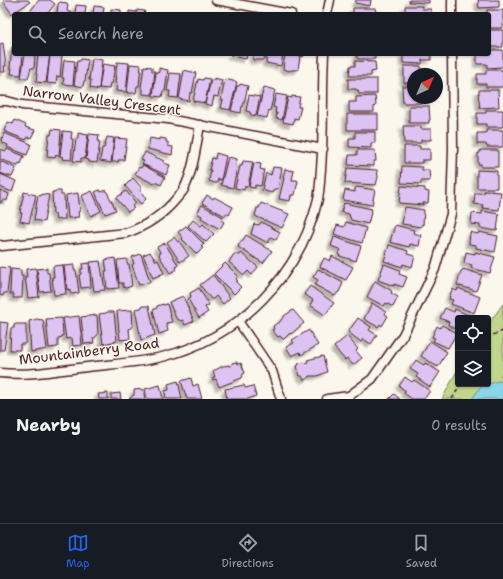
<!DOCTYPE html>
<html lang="en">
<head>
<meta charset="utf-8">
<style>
  body { margin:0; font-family:"Shantell Sans",sans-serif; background:#242831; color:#f1f3f6 }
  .controls { position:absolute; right:12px; bottom:12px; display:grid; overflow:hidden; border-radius:4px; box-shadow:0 1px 3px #0004 }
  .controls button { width:36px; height:36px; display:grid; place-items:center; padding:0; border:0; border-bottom:1px solid #363941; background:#171b24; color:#f1f3f6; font:20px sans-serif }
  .compass { position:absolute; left:407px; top:68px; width:36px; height:36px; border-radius:50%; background:#171b24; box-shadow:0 1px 3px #0004; rotate:44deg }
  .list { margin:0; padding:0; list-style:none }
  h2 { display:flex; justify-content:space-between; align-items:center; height:52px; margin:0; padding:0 16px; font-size:17px }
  h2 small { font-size:13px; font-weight:400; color:#9ea1a6 }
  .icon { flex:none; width:22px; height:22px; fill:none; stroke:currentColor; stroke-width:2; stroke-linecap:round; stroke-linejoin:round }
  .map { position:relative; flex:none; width:503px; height:399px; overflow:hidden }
  .search { position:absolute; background:#171b24; box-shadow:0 1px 3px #0004; left:12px; right:12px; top:12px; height:44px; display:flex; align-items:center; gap:10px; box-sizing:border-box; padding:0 14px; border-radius:4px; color:#9ea1a6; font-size:15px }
  .sheet { height:124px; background:#171b24 }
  nav { display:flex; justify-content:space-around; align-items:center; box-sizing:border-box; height:56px; border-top:1px solid #363941; background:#171b24; font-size:11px; color:#9ea1a6 }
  nav a { display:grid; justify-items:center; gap:2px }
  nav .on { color:#2563eb }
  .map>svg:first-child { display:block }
  .green { fill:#bfd68c; stroke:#847a5c }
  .water { fill:#89d5e9; stroke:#708c9d }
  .building { fill:#ddc3f2; stroke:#4a1f2b; filter:url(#shadow) }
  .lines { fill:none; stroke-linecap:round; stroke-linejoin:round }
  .street-casing { stroke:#4a1f2b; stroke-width:11 }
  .path { stroke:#4a1f2b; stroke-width:1.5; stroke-dasharray:4 3; stroke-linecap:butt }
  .street { stroke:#fbf7ec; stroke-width:8 }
  .labels { text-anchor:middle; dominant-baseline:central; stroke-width:3; stroke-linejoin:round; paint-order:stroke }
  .street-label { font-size:14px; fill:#4a1f2b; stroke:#fbf7ec }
</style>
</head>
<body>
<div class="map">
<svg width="503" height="399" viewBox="0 0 503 399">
  <defs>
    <filter id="shadow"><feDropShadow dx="-3.5" dy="3.5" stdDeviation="1" flood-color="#0004"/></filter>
  </defs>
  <rect width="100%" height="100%" fill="#fbf7ec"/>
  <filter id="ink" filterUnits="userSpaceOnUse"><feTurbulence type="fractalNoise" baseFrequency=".025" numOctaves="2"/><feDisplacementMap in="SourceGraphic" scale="8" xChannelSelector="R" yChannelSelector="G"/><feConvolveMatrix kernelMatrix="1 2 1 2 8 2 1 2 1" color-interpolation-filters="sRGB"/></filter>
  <g filter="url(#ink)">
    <path class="green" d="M503,304V399H442L458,369V384H488V324Z"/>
    <path class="water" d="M499,381L503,382V399H472L481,386Z"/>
    <path class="building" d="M5,0H28L30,2L12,14L3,1Z
      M39,0H50L55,4L47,14H28Z
      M356,0H371L370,6L355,3Z
      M409,0H429V3L409,2Z
      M478,0H499V7L479,8Z
      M60,2L67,3L68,5L67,11L73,13L72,14H57L58,4Z
      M76,5L86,6L85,14H75Z
      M94,6L104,7L103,14H93Z
      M405,6H422V9H431V14H405Z
      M353,8H375L376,12H379L380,14H353Z
      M111,9L121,10V14H111Z
      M137,10L145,11L144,14H129V11L137,12Z
      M487,10H503V28H489V14H477L487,13Z
      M489,30H503V47H489Z
      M3,43L6,66H4L5,72H0V44Z
      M12,47H14V54H23L21,75L11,74L12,68H10Z
      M489,50H503V67L487,68V64H477V54H489Z
      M25,54L35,55L34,68H31L28,78H21Z
      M38,54H50L46,83L36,82L37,74H36Z
      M50,54L62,55L60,77L57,76L56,84L47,83Z
      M231,54H247L246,59L231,56Z
      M250,54H265L264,60H253V55Z
      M267,54H283L281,66L266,63Z
      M285,54H304L303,57L300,56L298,70H291L290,71L283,69Z
      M357,54H377H375V59H359L357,58Z
      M403,54H431V60H422V64L403,63Z
      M93,58L102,60L99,90L90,88L91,80H89L92,59Z
      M81,59L88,60L85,81H84L83,87L74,85L77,61H80Z
      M64,60L75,61L73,85L63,84L64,78H62Z
      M355,61L375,62L376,71L371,72V76H349L350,66H355Z
      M117,62L129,63L126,92L116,91L117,83H115Z
      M103,64L115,66L112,84L110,83L109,89L99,88Z
      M130,64L141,65L139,86H137L136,93H127Z
      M144,66L152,67V71H155L152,95L143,94V89L141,88Z
      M404,66H421V69H430V74H413V83H404Z
      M159,68L168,70L165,91H163L162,97L153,96L156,72L159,73Z
      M184,70L196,73L192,93H190L189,101L179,99Z
      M486,70H503V87H486V84H477V74H486Z
      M170,73L181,74L178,98L169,97L170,91H167Z
      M204,78L210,79L205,103L193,101L198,79L203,80Z
      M214,78L222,80L218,97L214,96L212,106L205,104L211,80H214Z
      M225,79L237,82L230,110L221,108L223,100H221Z
      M348,79H377V94H359L358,90H356V89H348Z
      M240,84L248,86L243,107L242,106L241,113L231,111L237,86H239Z
      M402,86H413V98H432V100H422V103H403Z
      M264,87L275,90L270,111L269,110L267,118L257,116Z
      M479,90H498L499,107L480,108L478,93L479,94Z
      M276,94L287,96L282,120L276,118L277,113H275L276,108L273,107Z
      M249,95L260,97L256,116L251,115L250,112L246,111Z
      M292,96L300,97L298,107H301L298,119L294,118L293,124L283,122L288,97L292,98Z
      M375,96L376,105L374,107V112H349V102H356V97Z
      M409,106H429L430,120H429V123H409Z
      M486,110H503V127H486V124H477V113H486Z
      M347,114H378V130H347Z
      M15,120L26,125L25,127L35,130L31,138L28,137L26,140L4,131L8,122L13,124Z
      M403,126H421V129H431V140H421V143H404Z
      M52,129L61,130L59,156L56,155L55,158L47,157L49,135H51Z
      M486,130H503V147H487L486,144H477V133H486Z
      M63,131L72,132L71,139H73L71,160L62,159L63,157L60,156Z
      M355,132H375V143H371V148L349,147V138H355Z
      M4,133L31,144L27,155L7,147L8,145L1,142Z
      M78,133L88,135L85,159L81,158V162L73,161L76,139H78Z
      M89,134L99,135L98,142H100L97,163L89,162V160L86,159Z
      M107,137L114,138L111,163L100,161L102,148H104Z
      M115,138L127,139L124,160H118V162H112Z
      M150,138L160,140V138L166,139V142H168V146L173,147L172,155L148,149Z
      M404,146H420V149H430V160H422V163H404Z
      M0,149L6,151L7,149L24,156L21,164L19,163L18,166L0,159Z
      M357,150H375L376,161H374V166L348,165L349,155H357Z
      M480,150H498V167H481V164H478V153H480Z
      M145,152L164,161V163L170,165L166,175L142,164L144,161L141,160Z
      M216,153L226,156L221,180L218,179L217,183H215L209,181L211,170H209L212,158L215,159Z
      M228,157L237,159L236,166L237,167L233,188L221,185Z
      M0,161L16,168L12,177L0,173Z
      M243,161L253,162L248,186H245L244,190L235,188L240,166H242Z
      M254,163L261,164L260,169L264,170L261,186L255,185V188L249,187Z
      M143,165L165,177L161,185L155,182L154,184L135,174L139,167L141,168Z
      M402,166L422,167V170H429L430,181H421V184L401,183Z
      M273,167L282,168L278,189H274L272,193L262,190L266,173L271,175Z
      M347,168L377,170L378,177L376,185L345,183Z
      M285,169L294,171L292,180H297L298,181L295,195H291L290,201L279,199L284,178H283Z
      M477,170L497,171V188H477Z
      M0,174L16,181L12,192L0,187Z
      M133,178L142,188L140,190L146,199L141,204L125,186Z
      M401,186L425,188V191L429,192L428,203H423V205L399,203Z
      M357,187L375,190L372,205L343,200L345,190L355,192V188Z
      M0,190L9,194L7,201L3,199L1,203H0Z
      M100,190L101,192L106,190L116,210L105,214L95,192Z
      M55,191H61V195H64L65,219L56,220L55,214H53L52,192H55Z
      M92,191L101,211L91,216L81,196Z
      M126,191L136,203L132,206L134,208L128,212L116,198Z
      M484,191L501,192L499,210L482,208L483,205L474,204L475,193H484Z
      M24,192L36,195L29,223L20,221L22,213H20Z
      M78,193L80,211L78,212L79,217L68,218L66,195Z
      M42,194L49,195L44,222L34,220L38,195L41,196Z
      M207,195L213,199L214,197L233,207L229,215L226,213L225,216L202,203Z
      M261,203L289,214L282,228L255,216L257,208H259Z
      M344,203L372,209L368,224L351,220L349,214L341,212Z
      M202,205L223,217L221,220L224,222L220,229L201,218L202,216L197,213Z
      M405,207L424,210L423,225L422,224L421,227L402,224Z
      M482,211L499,214L497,231L480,228V225L471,224L472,213L482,214Z
      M193,220L201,226L203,224L214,234L206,242L188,226Z
      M261,222L280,232L276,240L271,237L268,243L251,234L254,224L259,225Z
      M346,222L366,228L362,243L334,234L337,225L344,227Z
      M395,225L414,230L413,233L421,235L419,246L410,244L409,247L390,242Z
      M186,226L204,244L201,247L203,248L197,254L182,239L183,238L178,232Z
      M470,232L478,234L479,232L498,236L495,252L476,248V245L469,244Z
      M246,235L272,251L263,263L238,247L241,241L243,240Z
      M174,237L178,242L179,241L189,256L180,262L167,242Z
      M334,237L361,246L356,261L340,256L338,254L341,250L331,246Z
      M165,243L178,265L176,267L177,269L170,273L160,257L159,254L161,253L157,247Z
      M389,245L408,251L407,254L415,256L412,267L403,264L402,267L384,261Z
      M150,252L156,261L158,260L164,273L153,278L143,255Z
      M466,252L475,254V252L495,257L490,273L471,268L472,265L464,263Z
      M241,253L258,267L252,275L248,271L244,275L229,262L234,254H237L239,256Z
      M141,254L150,282L139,285L132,265L134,264L132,257Z
      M332,256L353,267L346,280L320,267L324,258L330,261Z
      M115,258L119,288L107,289L105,271H107L105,260Z
      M127,259V264H129L132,286L126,288L123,287V283H119L117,260Z
      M100,261L105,290L94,291L90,262Z
      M89,263L91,287L81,288L79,275L81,274V269H83L82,264Z
      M225,263L238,276L236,279L238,281L236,282L241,287L234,294L214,274Z
      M384,264L400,270L399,274L407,277L403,287L394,284V286L378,280Z
      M63,265L66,294L56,295H54L52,277H54L53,266Z
      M74,265V270H76L79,293L72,294L70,293V289L67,290L64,266Z
      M0,267L10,268L7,293H4L3,296L0,295Z
      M36,268L39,297L28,298L25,277H27L26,269Z
      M47,268V273H49L51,291L40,292L37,269Z
      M11,269L21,270V276H23L22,298H13L14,294H10Z
      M318,269L343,283L339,292H338L335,296L315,285L318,280L313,277Z
      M463,269L482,275L476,291L457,285L461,271H462Z
      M213,275L230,298L223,304L216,296L213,299H211L200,285Z
      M375,281L392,291L391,293L398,297L393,307L386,303L384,306L367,297Z
      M310,286L334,303L325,315L310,305L313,300L304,294Z
      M199,288L209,305L205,307L208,312L199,318L188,299L191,297L190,293Z
      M458,288L480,297L474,313L451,304L453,300L449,299L452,289L457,291Z
      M183,296L194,321L185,325L183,320L181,321L176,318L169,302Z
      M372,303L386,312L385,314L388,316L382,326L380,324L378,327L364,319Z
      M163,304V305L167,304L172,322L166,323L168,331L159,334L153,310L157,308V306Z
      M142,306H149L155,335L141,340L135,309L141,308Z
      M445,308L454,312L455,309L470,316L469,318H458V330L448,325L449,322L440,318Z
      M132,310L133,327L129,329L130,339L120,340L117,311Z
      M293,310L304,323L291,334L290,333L284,339H283L280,336L278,337L272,330L274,329L273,326L277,323H279L284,316Z
      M107,312H114L117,341L103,344L99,314L106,313Z
      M97,315L98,334L95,338H93L94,343L84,344L81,317Z
      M79,316L82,345L73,346L72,338L66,339L63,318Z
      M62,318L63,336H62V337L58,338V347L49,348L46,319Z
      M358,318L371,327L369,330L377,335L371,344L363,339L361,342L348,332Z
      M36,319L43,320L47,349L31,352L29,321L34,320Z
      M0,322L8,323L4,350H0Z
      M16,324H26V340L25,344H20V350H10L11,328H14V325Z
      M442,325L457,333L448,348L433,341L435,338L432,337L437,326L440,328Z
      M309,330L318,345L301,355L300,352L292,356L286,347L294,343L292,340Z
      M347,336L358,349L356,351L362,358L353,365L347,358L345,360L334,347Z
      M430,341L447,352L438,367L421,356Z
      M323,356L327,372L317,376H309L308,378L304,380L302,376H300L297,366H298L299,363L304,362L305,363L308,362L307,360Z
      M416,360L424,365L425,363L440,372L430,387L416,377L418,374L410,369Z
      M236,362L239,364L241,363L245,373L243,374L242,378L219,387L216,379L213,380L212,378L215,377L213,371L223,366L229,365V366H231L232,363Z
      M405,377L412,382L414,380L430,391L424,399H412L404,393L406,391L399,386Z
      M191,378L193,386L198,384L202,399H187L181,381Z
      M178,381L182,399H166L165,391L169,390L168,384Z
      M160,385L163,399H147L145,389Z
      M244,385L245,388L253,386L256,396L248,399H227L225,389Z
      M143,389L145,399H129L134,395V390Z
      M108,393V399H99L98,394Z
      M120,393L121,399H111V394Z
      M394,394L400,399H389Z"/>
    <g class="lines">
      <defs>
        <path id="street" d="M216,0L291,14
          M452,0V14
          M327,14L330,0
          M0,101H7L22,105L168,119L323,149
          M0,245L2,246L126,233C147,226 163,215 177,198C179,195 183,192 184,189C194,169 196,146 200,125
          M238,321L272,371L281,399
          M0,373C29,376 59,370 87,367C112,364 138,363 162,357C239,338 300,276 318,199C320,189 320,179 321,169C324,131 322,92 324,54
          M327,399L349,396L372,379L403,335L435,269L451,214L453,149L452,54"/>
      </defs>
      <use href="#street" class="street-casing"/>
      <path class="path" d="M488,339L490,336L503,331
        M501,376L503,373
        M452,399L461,384"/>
      <use href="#street" class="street"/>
    </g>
  </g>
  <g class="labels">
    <g class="street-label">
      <text transform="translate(102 100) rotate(7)">Narrow Valley Crescent</text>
      <text transform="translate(89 351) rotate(-7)">Mountainberry Road</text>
    </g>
  </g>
</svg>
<div class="controls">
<button><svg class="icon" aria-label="locate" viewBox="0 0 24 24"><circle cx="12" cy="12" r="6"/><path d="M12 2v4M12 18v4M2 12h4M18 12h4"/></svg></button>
<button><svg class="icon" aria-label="layers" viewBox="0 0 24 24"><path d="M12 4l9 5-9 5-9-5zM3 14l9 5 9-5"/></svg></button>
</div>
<svg class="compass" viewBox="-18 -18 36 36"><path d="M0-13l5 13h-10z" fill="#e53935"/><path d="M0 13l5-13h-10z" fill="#9ea1a6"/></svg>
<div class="search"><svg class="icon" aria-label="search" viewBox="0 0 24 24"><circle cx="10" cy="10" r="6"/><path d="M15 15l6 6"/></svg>Search here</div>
</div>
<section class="sheet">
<h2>Nearby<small>0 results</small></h2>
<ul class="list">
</ul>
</section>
<nav>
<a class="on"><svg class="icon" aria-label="map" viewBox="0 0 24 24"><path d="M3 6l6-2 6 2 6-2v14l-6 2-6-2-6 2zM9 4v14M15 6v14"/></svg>Map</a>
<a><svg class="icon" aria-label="directions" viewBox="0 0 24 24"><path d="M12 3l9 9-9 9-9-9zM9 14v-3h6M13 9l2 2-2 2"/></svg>Directions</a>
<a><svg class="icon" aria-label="saved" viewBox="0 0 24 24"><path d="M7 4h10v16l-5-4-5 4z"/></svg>Saved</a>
</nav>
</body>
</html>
